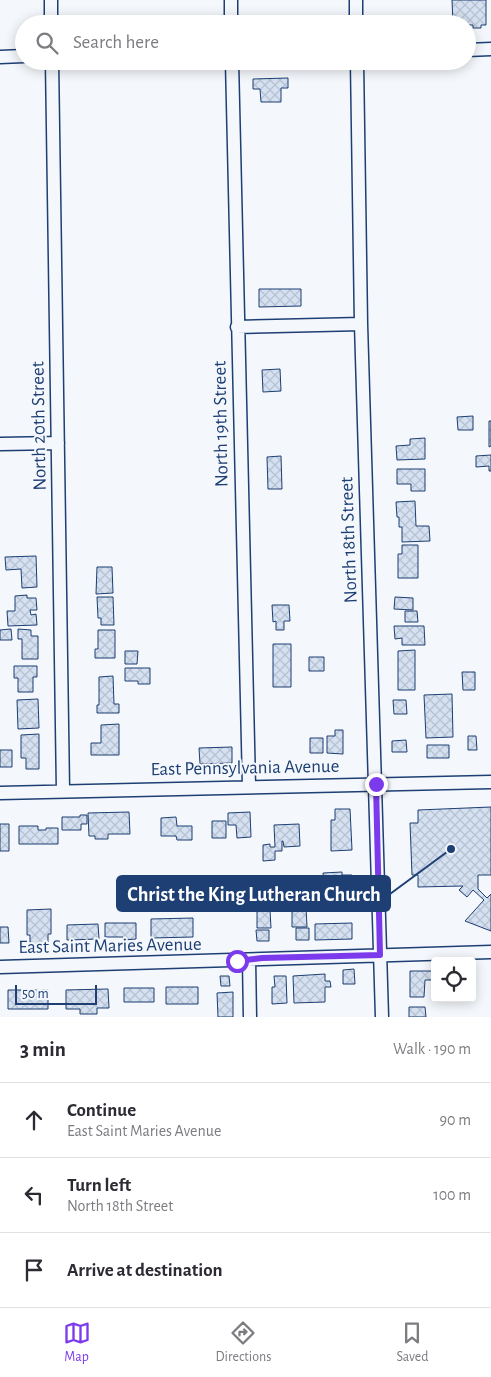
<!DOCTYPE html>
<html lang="en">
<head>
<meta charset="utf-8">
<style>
  body { margin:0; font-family:"Alegreya Sans",sans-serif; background:#f2f2f3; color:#2b2b33 }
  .controls { position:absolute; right:15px; bottom:15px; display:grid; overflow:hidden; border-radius:5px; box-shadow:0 2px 12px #0003 }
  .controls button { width:45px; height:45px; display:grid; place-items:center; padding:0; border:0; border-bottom:1px solid #e1e1e2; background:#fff; color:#2b2b33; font:25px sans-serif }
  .scale { position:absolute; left:15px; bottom:12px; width:82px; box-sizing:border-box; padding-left:5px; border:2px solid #1d3f73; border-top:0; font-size:14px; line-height:18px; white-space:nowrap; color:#1d3f73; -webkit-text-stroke:4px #f4f7fb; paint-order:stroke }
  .stop { position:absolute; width:15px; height:15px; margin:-11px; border:4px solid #7c3aed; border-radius:50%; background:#fff }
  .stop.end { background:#7c3aed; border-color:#fff; box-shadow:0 1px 5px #0008 }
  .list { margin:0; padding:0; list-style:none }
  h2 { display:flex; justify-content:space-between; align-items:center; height:65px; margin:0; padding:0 20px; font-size:21px }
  h2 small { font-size:16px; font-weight:400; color:#7c7c81 }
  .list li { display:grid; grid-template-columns:32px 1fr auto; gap:15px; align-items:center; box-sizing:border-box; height:75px; padding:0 20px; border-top:1px solid #e1e1e2 }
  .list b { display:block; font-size:19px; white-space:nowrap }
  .list p { margin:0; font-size:16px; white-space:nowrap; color:#7c7c81 }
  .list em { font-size:16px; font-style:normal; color:#7c7c81 }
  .icon { flex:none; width:28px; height:28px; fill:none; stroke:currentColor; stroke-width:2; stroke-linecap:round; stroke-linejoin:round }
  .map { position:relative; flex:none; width:491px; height:1017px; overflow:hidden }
  .search { position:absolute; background:#fff; box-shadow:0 2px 12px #0003; left:15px; right:15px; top:15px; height:55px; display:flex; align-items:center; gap:12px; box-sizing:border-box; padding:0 18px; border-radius:28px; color:#7c7c81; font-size:19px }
  .sheet { height:290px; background:#fff }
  nav { display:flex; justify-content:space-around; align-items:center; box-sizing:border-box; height:70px; border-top:1px solid #e1e1e2; background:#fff; font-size:14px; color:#7c7c81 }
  nav a { display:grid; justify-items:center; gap:2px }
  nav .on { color:#7c3aed }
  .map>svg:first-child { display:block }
  .building { fill:url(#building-cross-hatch); stroke:#1d3f73 }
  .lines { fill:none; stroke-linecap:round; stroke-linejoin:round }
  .minor-casing { stroke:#1d3f73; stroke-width:15 }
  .minor { stroke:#f4f7fb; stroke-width:12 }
  .route { stroke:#7c3aed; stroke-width:6 }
  .labels { text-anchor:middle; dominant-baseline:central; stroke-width:4; stroke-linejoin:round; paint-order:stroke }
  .street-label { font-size:19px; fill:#1d3f73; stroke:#f4f7fb }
  .leader { fill:none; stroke:#1d3f73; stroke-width:2 }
  .callout-dot { fill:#1d3f73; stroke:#f4f7fb; stroke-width:2 }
  .callout { fill:#1d3f73; stroke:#1d3f73; stroke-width:2 }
  .callout-label { font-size:20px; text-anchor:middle; font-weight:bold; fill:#fff }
</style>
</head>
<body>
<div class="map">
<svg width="491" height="1017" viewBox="0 0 491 1017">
  <defs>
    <pattern id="building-cross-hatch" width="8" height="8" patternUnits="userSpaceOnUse" patternTransform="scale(1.25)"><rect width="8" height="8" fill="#d5e0f0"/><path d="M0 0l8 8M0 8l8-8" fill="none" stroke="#b6c1d1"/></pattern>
  </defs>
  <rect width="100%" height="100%" fill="#f4f7fb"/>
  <path class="building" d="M452,0H486V25H481V28H473V25H467V24H453Z
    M288,78V88H281V102H261L260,89H253V79Z
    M259,289H301V306L259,307Z
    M280,369L281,391L263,392L262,370Z
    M473,416V430H458L457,417Z
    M489,421H491V446L489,447Z
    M425,438V459L397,460L396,446L410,445V439Z
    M491,455V471H489V466L476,467V456Z
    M281,456L282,489H268L267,457Z
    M397,469H425V491H411V484H397Z
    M415,501L416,526H429L430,541L402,542V527H399V517H397L396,502Z
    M402,545H418V578H398V554H402Z
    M36,556L37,587L22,588L21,569L6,570L5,557Z
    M97,567H112L113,593L96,594Z
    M27,595V598H36L37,610H30L31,615L36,614L37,625L8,626L7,611H15V596Z
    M97,597H113L114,625H101V618H98Z
    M395,597L413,598V610L394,609Z
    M272,605H289L290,621H284V630H276V621L273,622Z
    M405,611H417L418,622H405Z
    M394,626H424L425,645H402V638L395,639Z
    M11,629L12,640H0V630Z
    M18,629L31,630V636H38V659H22V639H18Z
    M98,630H115V658H95V649H98Z
    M273,644H291V687H273Z
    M415,650V690H398V651Z
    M125,651H138L137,664H125Z
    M309,657H324V671H309Z
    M14,666H37V677H33V692H18V678H14Z
    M125,668H150V684H138V681H125Z
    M462,672H475V690H463Z
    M113,676L114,704H119V713H97V705H99V677Z
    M452,694L453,737L426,738L424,695Z
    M38,699L39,728L18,729L17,700Z
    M393,700H406L407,714H394Z
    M119,724V755H91V743H101V725Z
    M335,730H343V754L327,753V736H335Z
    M39,734V769H26V758H21V735Z
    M468,736H476L477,750H468Z
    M310,738H323V753H310Z
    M406,740L407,752H392V741Z
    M427,745H449V758H427Z
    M232,747V763L200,764L199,748Z
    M0,750H12V767H0Z
    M491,807V875H478V889L487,898L491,894V931L465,921L484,900L473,890L467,897L459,890L463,886L418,887V875H412L410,823H418V810Z
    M335,809H350L352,850L331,851V820H335Z
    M129,812L130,834H108V839H95V836H89L88,813Z
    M250,812L251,837L237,838L236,825H228V813Z
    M80,815H87V824H81V830H62V817H80Z
    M176,817L177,826H192V840H177L176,836H161V818Z
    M212,821H226V838H212Z
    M0,824H9V851H0Z
    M299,824L300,846L284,847L283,841H282V851H275V860L263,861V845L270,844V847H275L274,825Z
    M19,826H38V830H46V828H58V844H19Z
    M342,872V875H352L353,900L343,901V904H324L323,873Z
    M292,907H306L307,927H292Z
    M51,909V934H48V946H30V935H27V910Z
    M257,910H270L271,928H257Z
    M193,918V937L151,938V919Z
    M105,923H136V939L123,940V937H105Z
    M352,923V939L315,940V924Z
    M98,924L99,939L67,940V925Z
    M0,927H8L9,943H0Z
    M296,928H309V940H296Z
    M256,930H269V941H257Z
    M354,969L355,984H343V970Z
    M410,971H435V980H425L424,997H410Z
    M325,974V981H330L331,987H325V1002L294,1003L293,976Z
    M220,976H229L230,986H221Z
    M274,976H286L287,1003L272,1004V987H275Z
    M166,987H198V1004H166Z
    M124,988H154V1002H124Z
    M108,989L109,1008H97V1014H80V1009H66V990Z
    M8,990H48V1009H8Z
    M233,992V1017H218L217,993Z
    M409,1007H425L426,1017H409Z"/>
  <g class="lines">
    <defs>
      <path id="minor" d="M51,0V24
        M231,0V24
        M356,0V24
        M467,50L491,49
        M0,57L24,56
        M52,61L63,791
        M232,61L249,786
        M357,61L361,324L382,1017
        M237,327L361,324
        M0,444L58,443
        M0,793L491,782
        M249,960L250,1017
        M0,967L491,952"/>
    </defs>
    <use href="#minor" class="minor-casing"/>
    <use href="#minor" class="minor"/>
  </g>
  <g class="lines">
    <path class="route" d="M237,961L262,958L380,955L376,784"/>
  </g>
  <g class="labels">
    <g class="street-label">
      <text transform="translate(221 424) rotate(-91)">North 19th Street</text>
      <text transform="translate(39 426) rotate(-91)">North 20th Street</text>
      <text transform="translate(349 540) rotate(-92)">North 18th Street</text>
      <text transform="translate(245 768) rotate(-1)">East Pennsylvania Avenue</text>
      <text transform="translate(110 946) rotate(-1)">East Saint Maries Avenue</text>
    </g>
  </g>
  <path class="leader" d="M451 849L390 894"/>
  <circle class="callout-dot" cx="451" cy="849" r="5"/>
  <rect class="callout" x="117" y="876" width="273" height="35" rx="5"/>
  <g class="callout-label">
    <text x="254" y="901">Christ the King Lutheran Church</text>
  </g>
</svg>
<div class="controls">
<button><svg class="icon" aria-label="locate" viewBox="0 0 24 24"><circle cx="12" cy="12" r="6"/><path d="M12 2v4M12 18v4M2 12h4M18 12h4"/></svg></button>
</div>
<div class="scale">50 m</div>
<div class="stop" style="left:237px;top:961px"></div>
<div class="stop end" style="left:376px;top:784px"></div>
<div class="search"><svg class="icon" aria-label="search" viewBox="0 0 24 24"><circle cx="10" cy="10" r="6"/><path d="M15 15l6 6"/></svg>Search here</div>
</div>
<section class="sheet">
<h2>3 min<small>Walk · 190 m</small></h2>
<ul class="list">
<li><svg class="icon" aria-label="ahead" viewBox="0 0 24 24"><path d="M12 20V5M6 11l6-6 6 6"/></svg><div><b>Continue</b><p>East Saint Maries Avenue</p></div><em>90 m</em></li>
<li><svg class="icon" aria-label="left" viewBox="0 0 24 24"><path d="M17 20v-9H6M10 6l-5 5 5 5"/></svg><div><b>Turn left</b><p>North 18th Street</p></div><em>100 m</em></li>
<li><svg class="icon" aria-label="arrive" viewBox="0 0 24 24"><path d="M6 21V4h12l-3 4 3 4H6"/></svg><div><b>Arrive at destination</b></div></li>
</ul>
</section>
<nav>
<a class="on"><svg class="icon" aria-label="map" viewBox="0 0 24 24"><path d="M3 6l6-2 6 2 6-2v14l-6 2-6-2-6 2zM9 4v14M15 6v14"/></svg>Map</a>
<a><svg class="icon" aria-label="directions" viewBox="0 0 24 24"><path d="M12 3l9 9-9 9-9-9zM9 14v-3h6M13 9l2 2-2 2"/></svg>Directions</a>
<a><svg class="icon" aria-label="saved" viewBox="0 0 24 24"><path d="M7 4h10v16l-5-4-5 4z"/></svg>Saved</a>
</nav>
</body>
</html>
